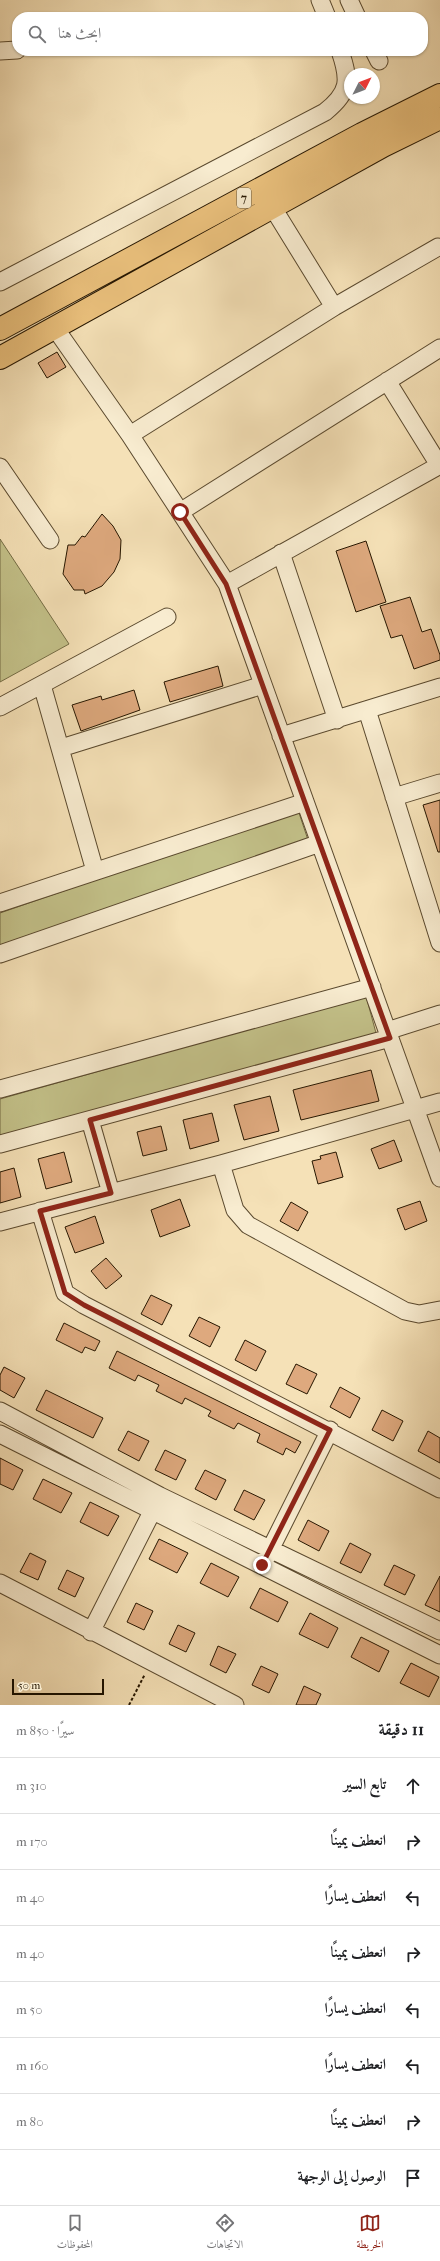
<!DOCTYPE html>
<html lang="ar">
<head>
<meta charset="utf-8">
<style>
  body { margin:0; font-family:"IM FELL French Canon",Amiri,serif; background:#f6f6f6; color:#202124; direction:rtl }
  .compass { position:absolute; left:344px; top:68px; width:36px; height:36px; border-radius:50%; background:#fff; box-shadow:0 1px 3px #0004; rotate:48deg }
  .scale { position:absolute; left:12px; bottom:10px; width:92px; box-sizing:border-box; padding-left:4px; border:2px solid #261600; border-top:0; font-size:11px; line-height:14px; white-space:nowrap; color:#261600; -webkit-text-stroke:3px #f8ecd0; paint-order:stroke }
  .stop { position:absolute; width:12px; height:12px; margin:-9px; border:3px solid #8f2418; border-radius:50%; background:#fff }
  .stop.end { background:#8f2418; border-color:#fff; box-shadow:0 1px 4px #0008 }
  .list { margin:0; padding:0; list-style:none }
  h2 { display:flex; justify-content:space-between; align-items:center; height:52px; margin:0; padding:0 16px; font-size:17px }
  h2 small { font-size:13px; font-weight:400; color:#757577 }
  .list li { display:grid; grid-template-columns:26px 1fr auto; gap:12px; align-items:center; box-sizing:border-box; height:56px; padding:0 16px; border-top:1px solid #e0e0e0 }
  .list b { display:block; font-size:15px; white-space:nowrap }
  .list em { font-size:13px; font-style:normal; color:#757577 }
  .icon { flex:none; width:22px; height:22px; fill:none; stroke:currentColor; stroke-width:2; stroke-linecap:round; stroke-linejoin:round }
  .map { position:relative; flex:none; width:440px; height:1705px; overflow:hidden; direction:ltr }
  .search { position:absolute; background:#fff; box-shadow:0 1px 3px #0004; left:12px; right:12px; top:12px; height:44px; display:flex; align-items:center; gap:10px; box-sizing:border-box; padding:0 14px; border-radius:16px; color:#757577; font-size:15px }
  .sheet { height:500px; background:#fff }
  nav { display:flex; justify-content:space-around; align-items:center; box-sizing:border-box; height:56px; border-top:1px solid #e0e0e0; background:#fff; font-size:11px; color:#757577 }
  nav a { display:grid; justify-items:center; gap:2px }
  nav .on { color:#8f2418 }
  .map>svg:first-child { display:block }
  .green { fill:#c3c189; stroke:#746c44 }
  .building { fill:#dea97e; stroke:#261600 }
  .lines { fill:none; stroke-linecap:round; stroke-linejoin:round }
  .minor-casing { stroke:#5a492e; stroke-width:19 }
  .highway-casing { stroke:#261600; stroke-width:24 }
  .path { stroke:#261600; stroke-width:2; stroke-dasharray:3 2; stroke-linecap:butt }
  .minor { stroke:#f8ecd0; stroke-width:17 }
  .highway { stroke:#eac07c; stroke-width:22 }
  .route { stroke:#8f2418; stroke-width:5 }
  .labels { text-anchor:middle; dominant-baseline:central; stroke-width:3; stroke-linejoin:round; paint-order:stroke }
  .shield { fill:#f8ecd0; stroke:#65563e; stroke-width:1 }
  .shield-label { font-size:12px; font-weight:bold; fill:#261600 }
</style>
</head>
<body>
<div class="map">
<svg width="440" height="1705" viewBox="0 0 440 1705">
  <rect width="100%" height="100%" fill="#f5e1b7"/>
  <filter id="stains"><feTurbulence type="fractalNoise" baseFrequency=".005" numOctaves="4"/><feColorMatrix values="0 0 0 0 .2 0 0 0 0 .09 0 0 0 0 .02 0 0 0 .5 -.17"/></filter>
  <radialGradient id="worn" r=".72"><stop offset=".6" stop-color="#630" stop-opacity="0"/><stop offset="1" stop-color="#630" stop-opacity=".3"/></radialGradient>
  <path class="green" d="M0,539L69,644L0,682Z
    M298,810L308,840L0,945V913Z
    M366,996L376,1033L0,1138V1099Z"/>
  <path class="building" d="M57,352L66,367L47,378L38,363Z
    M102,514L113,526L121,540L120,559L114,572L102,586L85,594L84,590H74L63,574L68,545H75L82,536L85,537Z
    M366,541L386,602L356,612L336,551Z
    M410,597L422,632L431,629L440,655V660L414,669L402,635L391,638L380,606Z
    M218,666L223,686L170,702L164,682Z
    M134,690L140,710L81,731L72,705L101,696L102,700Z
    M440,800V852H438L423,805Z
    M371,1070L379,1101L301,1120L293,1090Z
    M270,1096L279,1131L244,1140L234,1105Z
    M212,1113L219,1141L190,1149L183,1120Z
    M161,1126L167,1150L143,1156L137,1132Z
    M394,1140L402,1161L379,1169L371,1149Z
    M64,1152L72,1182L46,1189L38,1159Z
    M336,1152L343,1177L318,1184L312,1161L321,1159L320,1156Z
    M14,1168L21,1197L0,1203V1172Z
    M180,1199L190,1226L160,1237L151,1210Z
    M420,1201L427,1221L405,1230L397,1209Z
    M291,1202L308,1212L298,1231L280,1221Z
    M95,1216L104,1243L75,1253L65,1227Z
    M106,1258L122,1276L106,1289L91,1271Z
    M151,1295L172,1305L162,1325L141,1314Z
    M199,1317L220,1327L210,1347L189,1336Z
    M64,1323L100,1341L95,1351L85,1347L82,1353L56,1340Z
    M245,1340L266,1351L256,1371L235,1360Z
    M117,1351L301,1442L295,1453L286,1448L283,1455L257,1442L260,1434L238,1423L234,1429L208,1416L211,1411L185,1398L182,1404L156,1391L159,1385L138,1375L135,1381L109,1368Z
    M296,1364L317,1374L307,1394L286,1384Z
    M4,1367L25,1378L14,1398L0,1390V1375Z
    M340,1387L360,1398L350,1418L330,1407Z
    M46,1390L103,1418L93,1438L36,1410Z
    M382,1410L403,1421L393,1441L372,1430Z
    M128,1431L149,1441L139,1461L118,1450Z
    M428,1431L440,1438V1463L418,1451Z
    M165,1450L186,1460L176,1480L155,1470Z
    M0,1458L23,1470L13,1490L0,1484Z
    M205,1470L226,1480L216,1500L195,1489Z
    M43,1479L72,1493L61,1513L33,1499Z
    M244,1490L265,1500L254,1520L234,1510Z
    M90,1502L119,1516L108,1536L80,1522Z
    M308,1520L329,1531L319,1551L298,1540Z
    M159,1539L188,1553L177,1573L149,1559Z
    M350,1543L371,1554L361,1573L340,1563Z
    M30,1553L46,1561L38,1580L20,1572Z
    M211,1563L239,1577L228,1597L200,1583Z
    M394,1565L415,1575L405,1595L384,1585Z
    M67,1570L84,1578L75,1597L58,1589Z
    M440,1576V1612L425,1605Z
    M260,1588L288,1602L278,1622L250,1608Z
    M136,1603L153,1611L144,1630L127,1622Z
    M310,1613L338,1628L328,1648L299,1634Z
    M178,1625L195,1633L186,1652L169,1644Z
    M361,1637L389,1651L379,1672L351,1657Z
    M218,1646L236,1654L226,1673L210,1665Z
    M411,1663L439,1677L429,1697L400,1683Z
    M261,1666L278,1674L269,1693L252,1685Z
    M304,1686L321,1694L316,1705H296Z"/>
  <g class="lines">
    <defs>
      <path id="minor" d="M320,0L327,17
        M349,0L357,17
        M0,51L17,50
        M374,51L379,61
        M273,208L334,307
        M0,282L325,112C350,92 350,80 340,51
        M55,328L130,435L227,584L440,1178
        M387,381L439,465
        M130,435L334,307L438,247
        M0,467L50,540
        M180,512L440,348
        M281,553L337,720
        M227,584L440,465
        M42,685L95,871
        M0,707L167,617
        M367,710L440,943
        M281,736L440,687
        M61,748L263,685
        M394,797L440,783
        M0,903L305,802
        M0,954L320,843
        M387,1031L440,1014
        M0,1089L372,987
        M90,1120L111,1193
        M0,1144L390,1038
        M221,1164L235,1210L248,1225L405,1311L419,1314L440,1310
        M40,1211L65,1293L84,1305L440,1489
        M0,1222L221,1164L440,1102
        M0,1411L160,1496L440,1631
        M0,1434L440,1655
        M266,1558L330,1430
        M0,1583L235,1705
        M91,1632L157,1502"/>
      <path id="highway" d="M0,329L362,134L440,95
        M0,358L383,146L440,118"/>
    </defs>
    <use href="#minor" class="minor-casing"/>
    <use href="#highway" class="highway-casing"/>
    <path class="path" d="M129,1705L145,1674"/>
    <use href="#minor" class="minor"/>
    <use href="#highway" class="highway"/>
  </g>
  <g class="lines">
    <path class="route" d="M180,512L226,584L390,1038L90,1120L111,1193L40,1211L65,1293L84,1305L330,1430L262,1565"/>
  </g>
  <g class="labels">
    <rect class="shield" x="237" y="188" width="14" height="20" rx="3"/>
    <g class="shield-label">
      <text x="244" y="198">7</text>
    </g>
  </g>
  <rect width="100%" height="100%" filter="url(#stains)"/>
  <rect width="100%" height="100%" fill="url(#worn)"/>
</svg>
<svg class="compass" viewBox="-18 -18 36 36"><path d="M0-13l5 13h-10z" fill="#e53935"/><path d="M0 13l5-13h-10z" fill="#757577"/></svg>
<div class="scale">50 m</div>
<div class="stop" style="left:180px;top:512px"></div>
<div class="stop end" style="left:262px;top:1565px"></div>
<div class="search"><svg class="icon" aria-label="search" viewBox="0 0 24 24"><circle cx="10" cy="10" r="6"/><path d="M15 15l6 6"/></svg>ابحث هنا</div>
</div>
<section class="sheet">
<h2>11 دقيقة<small>سيرًا · 850 m</small></h2>
<ul class="list">
<li><svg class="icon" aria-label="ahead" viewBox="0 0 24 24"><path d="M12 20V5M6 11l6-6 6 6"/></svg><div><b>تابع السير</b></div><em>310 m</em></li>
<li><svg class="icon" aria-label="right" viewBox="0 0 24 24"><path d="M7 20v-9h11M14 6l5 5-5 5"/></svg><div><b>انعطف يمينًا</b></div><em>170 m</em></li>
<li><svg class="icon" aria-label="left" viewBox="0 0 24 24"><path d="M17 20v-9H6M10 6l-5 5 5 5"/></svg><div><b>انعطف يسارًا</b></div><em>40 m</em></li>
<li><svg class="icon" aria-label="right" viewBox="0 0 24 24"><path d="M7 20v-9h11M14 6l5 5-5 5"/></svg><div><b>انعطف يمينًا</b></div><em>40 m</em></li>
<li><svg class="icon" aria-label="left" viewBox="0 0 24 24"><path d="M17 20v-9H6M10 6l-5 5 5 5"/></svg><div><b>انعطف يسارًا</b></div><em>50 m</em></li>
<li><svg class="icon" aria-label="left" viewBox="0 0 24 24"><path d="M17 20v-9H6M10 6l-5 5 5 5"/></svg><div><b>انعطف يسارًا</b></div><em>160 m</em></li>
<li><svg class="icon" aria-label="right" viewBox="0 0 24 24"><path d="M7 20v-9h11M14 6l5 5-5 5"/></svg><div><b>انعطف يمينًا</b></div><em>80 m</em></li>
<li><svg class="icon" aria-label="arrive" viewBox="0 0 24 24"><path d="M6 21V4h12l-3 4 3 4H6"/></svg><div><b>الوصول إلى الوجهة</b></div></li>
</ul>
</section>
<nav>
<a class="on"><svg class="icon" aria-label="map" viewBox="0 0 24 24"><path d="M3 6l6-2 6 2 6-2v14l-6 2-6-2-6 2zM9 4v14M15 6v14"/></svg>الخريطة</a>
<a><svg class="icon" aria-label="directions" viewBox="0 0 24 24"><path d="M12 3l9 9-9 9-9-9zM9 14v-3h6M13 9l2 2-2 2"/></svg>الاتجاهات</a>
<a><svg class="icon" aria-label="saved" viewBox="0 0 24 24"><path d="M7 4h10v16l-5-4-5 4z"/></svg>المحفوظات</a>
</nav>
</body>
</html>
